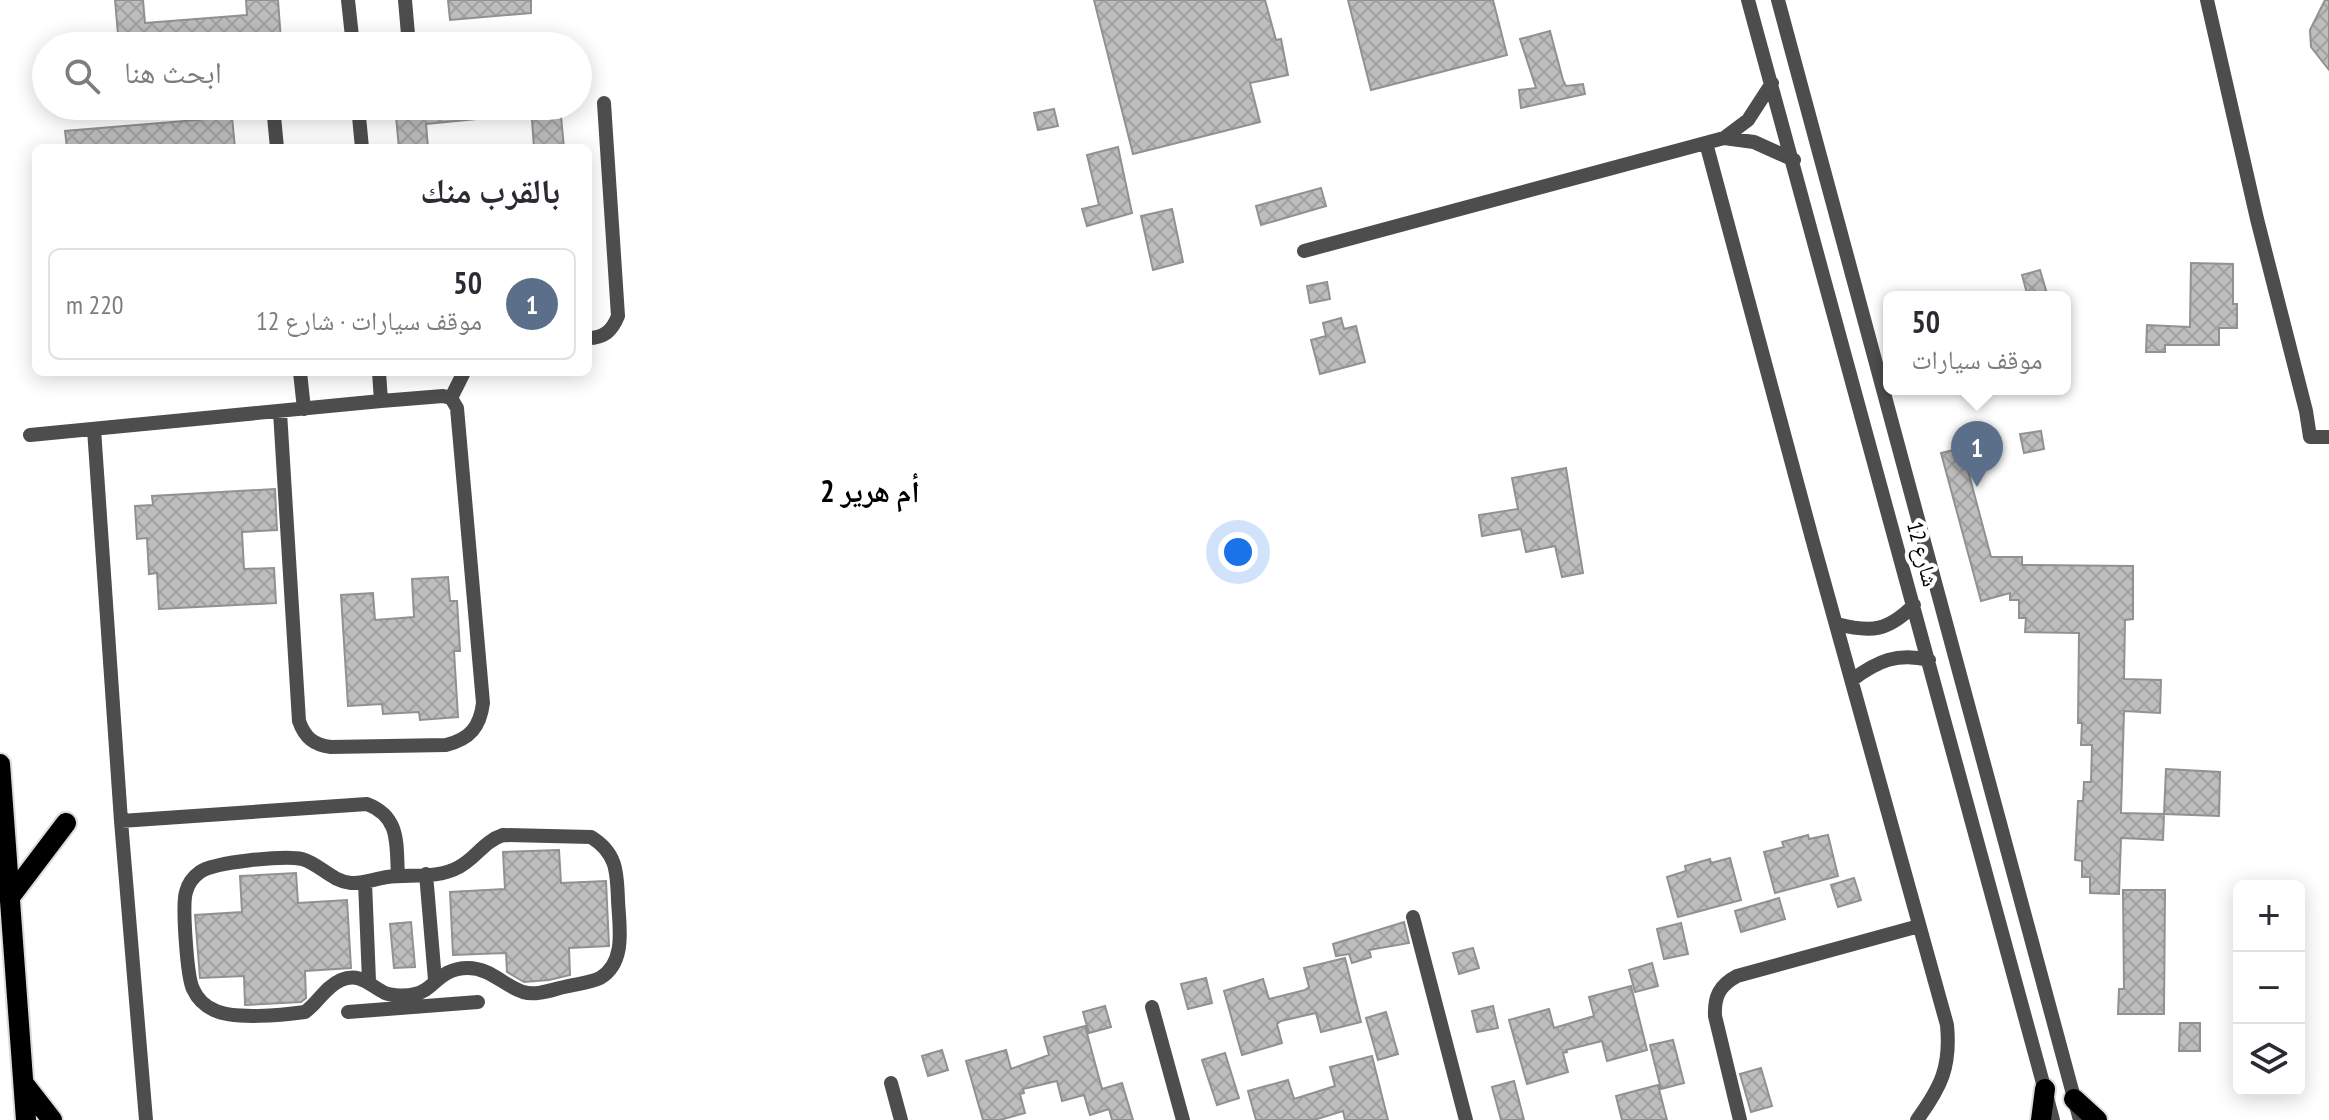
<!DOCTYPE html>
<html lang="ar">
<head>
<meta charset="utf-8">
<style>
  body { margin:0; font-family:"PT Sans Narrow","Noto Naskh Arabic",sans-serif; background:#f7f7f7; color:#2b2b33; direction:rtl }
  .controls { position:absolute; right:24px; bottom:24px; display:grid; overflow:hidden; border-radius:12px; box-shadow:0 4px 20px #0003 }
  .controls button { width:72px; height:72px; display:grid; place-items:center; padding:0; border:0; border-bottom:2px solid #e1e1e2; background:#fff; color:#2b2b33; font:40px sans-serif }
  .you { position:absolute; left:1238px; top:552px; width:28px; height:28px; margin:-20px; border:6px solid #fff; border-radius:50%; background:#1a73e8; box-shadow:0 0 0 12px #1a73e833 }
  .badge { display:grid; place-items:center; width:52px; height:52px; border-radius:50%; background:#b45309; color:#fff; font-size:26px; font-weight:700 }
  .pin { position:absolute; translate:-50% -66px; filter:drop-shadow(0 2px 4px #0008) }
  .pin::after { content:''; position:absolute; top:42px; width:28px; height:24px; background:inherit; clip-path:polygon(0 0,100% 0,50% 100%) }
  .popup { position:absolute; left:1883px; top:291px; width:188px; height:104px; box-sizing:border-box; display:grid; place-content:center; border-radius:12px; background:#fff; filter:drop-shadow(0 2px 6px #0005); font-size:26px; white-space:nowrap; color:#7c7c81 }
  .popup b { font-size:30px; color:#2b2b33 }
  .popup::after { content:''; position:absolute; left:50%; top:100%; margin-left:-16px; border:16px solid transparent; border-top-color:#fff }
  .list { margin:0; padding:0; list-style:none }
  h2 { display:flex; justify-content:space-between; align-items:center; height:104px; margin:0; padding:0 32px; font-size:34px }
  h2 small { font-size:26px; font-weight:400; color:#7c7c81 }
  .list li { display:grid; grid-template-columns:52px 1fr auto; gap:24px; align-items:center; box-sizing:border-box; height:112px; margin:0 16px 16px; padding:0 16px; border:2px solid #e1e1e2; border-radius:12px }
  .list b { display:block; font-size:30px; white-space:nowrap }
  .list p { margin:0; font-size:26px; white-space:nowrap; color:#7c7c81 }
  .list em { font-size:26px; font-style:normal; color:#7c7c81 }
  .icon { flex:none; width:44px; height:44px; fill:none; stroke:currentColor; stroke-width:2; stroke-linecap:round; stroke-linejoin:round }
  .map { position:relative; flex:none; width:2329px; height:1120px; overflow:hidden; direction:ltr }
  .search { position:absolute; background:#fff; box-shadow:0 4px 20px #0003; left:32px; top:32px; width:560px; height:88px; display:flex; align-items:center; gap:20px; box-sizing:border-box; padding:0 28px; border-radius:44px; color:#7c7c81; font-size:30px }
  .panel { position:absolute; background:#fff; box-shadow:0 4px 20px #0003; left:32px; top:144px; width:560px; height:232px; border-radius:12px; direction:rtl }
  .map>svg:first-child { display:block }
  .building { fill:url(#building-cross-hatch); stroke:#919191; stroke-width:2 }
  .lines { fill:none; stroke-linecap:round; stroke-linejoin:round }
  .major-casing { stroke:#dbdbdb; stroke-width:24 }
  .minor { stroke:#4d4d4d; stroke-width:14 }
  .major { stroke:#000; stroke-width:20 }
  .labels { text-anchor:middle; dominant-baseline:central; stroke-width:8; stroke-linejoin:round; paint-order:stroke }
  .street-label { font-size:22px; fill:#000; stroke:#fff }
  .district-label { font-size:30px; font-weight:bold; fill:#000; stroke:#fff }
</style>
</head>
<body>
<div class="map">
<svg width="2329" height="1120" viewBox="0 0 2329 1120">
  <defs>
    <pattern id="building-cross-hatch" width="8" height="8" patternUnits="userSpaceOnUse" patternTransform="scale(2)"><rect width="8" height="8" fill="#bdbdbd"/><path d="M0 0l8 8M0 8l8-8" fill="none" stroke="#a1a1a1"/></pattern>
  </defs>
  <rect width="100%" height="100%" fill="#fff"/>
  <path class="building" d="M115,0H143L145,23L247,15L246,0H278L281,41L218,46H119Z
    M448,0H531V13L450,20Z
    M1094,0H1265L1276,40L1281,39L1288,75L1250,83L1260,122L1133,154Z
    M1348,0H1493L1507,55L1371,90Z
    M2325,0H2329V70L2311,47L2310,30Z
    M1550,31L1563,80L1566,86L1583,84L1585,94L1521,108L1519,90L1536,88L1520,39Z
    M395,106H476V119L426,124L428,148H399Z
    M531,106H560L564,148H534Z
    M1054,109L1058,126L1038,130L1034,113Z
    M232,117L235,148H67L65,131Z
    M1118,147L1132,213L1087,226L1082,209L1099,205L1087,155Z
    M1321,188L1326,206L1261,225L1256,206Z
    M1172,209L1183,262L1153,270L1141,216Z
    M2191,263L2233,264V304H2237V328H2219V345H2165V352H2146L2147,325L2190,327Z
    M2040,270L2048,297H2028L2022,275Z
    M1327,282L1330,299L1310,303L1307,286Z
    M1341,318L1344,329L1356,326L1365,362L1320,374L1311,340L1326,336L1323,323Z
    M2041,431L2044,449L2024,453L2020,434Z
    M1962,448L1991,557H2022V565L2133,566V619L2125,620L2124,679L2161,680L2160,713L2124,711L2121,813L2164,814L2163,840L2121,838L2119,894L2090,893V877H2082V861L2075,860L2078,801H2083L2084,782H2091L2092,745H2081L2082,723H2078L2079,633L2025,632L2026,618H2019V600H2010V593L1981,601L1941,453Z
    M1566,468L1583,573L1562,577L1555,546L1526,552L1521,529L1482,536L1479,515L1518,509L1512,478Z
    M275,489L277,530L242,532L244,569L274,568L276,603L159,609L157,573L149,574L147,538L137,539L135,506L153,505L152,496Z
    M448,577L450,601H457L460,651H454L458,717L420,720L419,712L383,714L382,704L348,706L341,595L373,593L375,620L414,617L412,579Z
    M2166,769L2220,772L2219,816L2164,814Z
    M1808,835L1809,839L1828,835L1838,876L1775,893L1764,852L1784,847L1782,842Z
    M559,850L561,883L606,881L609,946L569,948L570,975L549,980L524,982L507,972L506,953L453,955L450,892L505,889L503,852Z
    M1730,858L1741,900L1678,917L1667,877L1686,871L1685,866L1710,859L1711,863Z
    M296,873L298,903L347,900L351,968L305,971L306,998L301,1002L245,1005L244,976L200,978L195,915L242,912L240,876Z
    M1854,878L1861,900L1838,907L1831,885Z
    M2123,890H2165L2164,1014H2118L2119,989H2124Z
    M1779,898L1785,919L1741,932L1735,911Z
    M411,922L415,967L394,968L390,924Z
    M1404,922L1409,943L1369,950L1371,957L1352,963L1349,954L1336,956L1333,944Z
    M1681,923L1688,954L1664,959L1657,929Z
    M1473,948L1479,968L1459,974L1453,953Z
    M1345,958L1361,1022L1321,1032L1316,1013L1281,1021L1277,1024L1282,1043L1242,1055L1224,991L1263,979L1269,999L1305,990L1309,987L1304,968Z
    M1652,963L1658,986L1635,992L1629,970Z
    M1206,978L1212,1003L1188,1009L1181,984Z
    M1631,986L1647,1050L1607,1061L1602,1041L1566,1050L1567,1052L1563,1053L1568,1072L1527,1084L1509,1020L1549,1009L1554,1028L1594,1016L1589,997Z
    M1105,1006L1111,1027L1089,1033L1083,1012Z
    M1493,1006L1498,1028L1477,1032L1472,1011Z
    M1386,1012L1398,1054L1378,1060L1366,1018Z
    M2180,1023H2200V1051H2179Z
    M1085,1026L1102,1089L1122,1083L1133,1120H1112L1109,1109L1090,1115L1084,1095L1062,1101L1057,1081L1023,1089L1024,1093L1020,1094L1025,1113L1000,1120H983L966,1061L1006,1050L1011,1069L1049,1055L1044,1037Z
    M1673,1040L1684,1083L1661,1089L1650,1045Z
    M942,1050L948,1070L928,1076L922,1056Z
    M1225,1053L1239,1098L1217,1105L1202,1060Z
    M1372,1056L1388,1120H1345L1343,1111L1314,1120H1256L1248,1091L1288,1080L1294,1099L1335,1086L1330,1067Z
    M1761,1068L1772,1106L1751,1112L1740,1074Z
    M1514,1081L1524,1120H1501L1492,1087Z
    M1658,1085L1667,1120H1622L1616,1096Z"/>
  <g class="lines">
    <defs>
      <path id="major" d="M0,764L26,1120
        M10,897L66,823
        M24,1084L52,1120
        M2074,1099L2097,1120
        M2041,1120L2045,1089"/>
    </defs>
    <use href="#major" class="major-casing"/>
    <path class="minor" d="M348,0L353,46
      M405,0L409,46
      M1748,0L2053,1120
      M1778,0L2080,1120
      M2207,0L2257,219L2306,411L2310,437H2329
      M508,46L557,42
      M273,106L277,148
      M358,106L362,148
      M152,108L171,106
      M1724,138L1748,120L1772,83
      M1706,143L1813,542L1947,1025C1951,1067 1941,1087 1917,1120
      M1304,251L1724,138L1754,142L1794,160
      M588,338C604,338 612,331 618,316L604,103
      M300,372L304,409
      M451,398L464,372
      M280,412L299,721C305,738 314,745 331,747L446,745C470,739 480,727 483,703L457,408L451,398L443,396L381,401
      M94,429L121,821L146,1120
      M30,435L381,401L379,372
      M1837,624C1872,633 1888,631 1914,605
      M1852,680C1877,661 1898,652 1929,660
      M121,821L367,804C401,817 396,845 398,876
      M503,835L591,837C617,853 617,872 618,900C619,925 627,962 600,978C590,983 575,984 564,987C551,990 536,996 523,992C503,985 490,968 468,968C438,968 434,991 415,994C407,996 393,996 385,993C369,985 360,972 341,980C325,987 318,1003 305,1012C283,1015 234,1020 214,1010C205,1006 197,998 193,989C187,977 182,905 186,892C188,884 193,877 200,872C214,862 285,855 302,859C320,864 331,881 351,883C363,884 374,879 387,877C409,874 438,879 459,867C476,858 484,841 503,835Z
      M426,874L435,980
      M365,882L369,981
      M1413,917L1466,1120
      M1152,1007L1183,1120
      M348,1012L478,1002
      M891,1083L901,1120
      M1740,1120L1715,1016C1714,996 1720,985 1737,976L1919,926"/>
    <use href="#major" class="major"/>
  </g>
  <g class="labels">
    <g class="street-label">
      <text transform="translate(1923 554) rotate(75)">شارع 12</text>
    </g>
    <g class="district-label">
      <text x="870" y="490">أم هرير 2</text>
    </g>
  </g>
</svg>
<div class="controls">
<button>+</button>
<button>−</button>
<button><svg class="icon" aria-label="layers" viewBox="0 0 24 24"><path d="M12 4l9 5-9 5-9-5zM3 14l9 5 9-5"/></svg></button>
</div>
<div class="you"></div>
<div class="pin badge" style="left:1977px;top:487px;background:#5c6f8a">1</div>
<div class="popup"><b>50</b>موقف سيارات</div>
<div class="search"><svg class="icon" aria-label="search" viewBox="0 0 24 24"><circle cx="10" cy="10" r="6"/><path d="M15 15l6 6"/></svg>ابحث هنا</div>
<section class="panel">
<h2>بالقرب منك<small></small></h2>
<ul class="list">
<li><span class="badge" style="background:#5c6f8a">1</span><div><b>50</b><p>موقف سيارات · شارع 12</p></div><em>220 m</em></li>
</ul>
</section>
</div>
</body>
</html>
